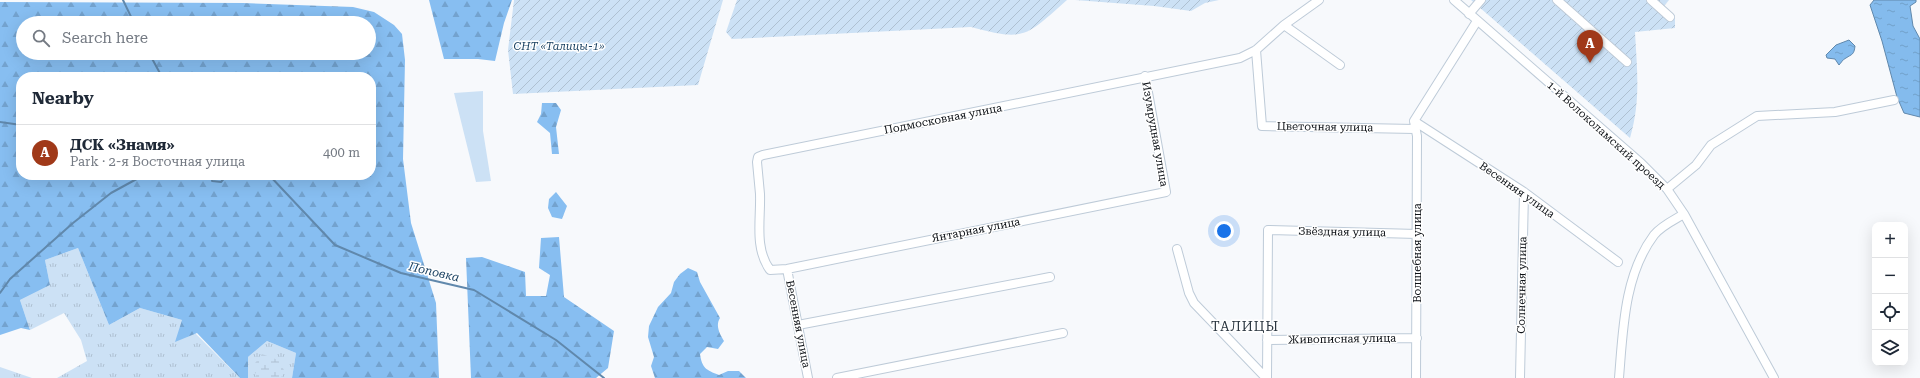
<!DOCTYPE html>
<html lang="en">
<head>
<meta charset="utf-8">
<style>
  body { margin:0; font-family:"Roboto Serif",serif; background:#f2f2f3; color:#1f2937 }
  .controls { position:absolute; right:12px; bottom:12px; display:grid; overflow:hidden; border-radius:8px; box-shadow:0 4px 16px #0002 }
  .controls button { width:36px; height:36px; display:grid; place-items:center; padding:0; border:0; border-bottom:1px solid #e0e1e3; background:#fff; color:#1f2937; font:20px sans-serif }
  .you { position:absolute; left:1224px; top:231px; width:14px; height:14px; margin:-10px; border:3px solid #fff; border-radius:50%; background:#1a73e8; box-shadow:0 0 0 6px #1a73e833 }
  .badge { display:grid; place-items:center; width:26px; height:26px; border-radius:50%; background:#a03919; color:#fff; font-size:13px; font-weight:700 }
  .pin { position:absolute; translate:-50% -33px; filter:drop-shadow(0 1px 2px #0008) }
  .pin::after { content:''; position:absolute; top:21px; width:14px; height:12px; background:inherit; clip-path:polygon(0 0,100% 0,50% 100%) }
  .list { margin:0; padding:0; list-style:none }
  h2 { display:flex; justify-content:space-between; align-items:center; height:52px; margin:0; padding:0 16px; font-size:17px }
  h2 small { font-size:13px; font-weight:400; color:#747a83 }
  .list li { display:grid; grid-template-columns:26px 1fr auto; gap:12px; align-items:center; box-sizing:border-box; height:56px; padding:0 16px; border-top:1px solid #e0e1e3 }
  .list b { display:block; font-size:15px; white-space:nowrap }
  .list p { margin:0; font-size:13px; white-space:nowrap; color:#747a83 }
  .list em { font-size:13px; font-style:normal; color:#747a83 }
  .icon { flex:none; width:22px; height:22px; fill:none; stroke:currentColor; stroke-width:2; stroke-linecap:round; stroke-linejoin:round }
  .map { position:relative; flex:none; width:1920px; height:378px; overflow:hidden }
  .search { position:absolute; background:#fff; box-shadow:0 4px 16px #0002; left:16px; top:16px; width:360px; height:44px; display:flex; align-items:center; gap:10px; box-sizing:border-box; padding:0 14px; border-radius:22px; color:#747a83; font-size:15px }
  .panel { position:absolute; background:#fff; box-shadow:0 4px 16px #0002; left:16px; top:72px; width:360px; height:108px; border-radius:16px }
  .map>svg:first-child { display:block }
  .grass { fill:url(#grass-tufts) }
  .forest { fill:url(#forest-firs); fill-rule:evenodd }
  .wetland { fill:url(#wetland-marsh) }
  .garden { fill:url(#garden-furrows) }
  .pitch { fill:#cce1f5 }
  .water { fill:url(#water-ripples); stroke:#6088ac }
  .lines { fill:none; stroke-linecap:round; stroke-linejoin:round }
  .stream { stroke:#6088ac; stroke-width:2 }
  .street-casing { stroke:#becbd8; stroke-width:10 }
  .street { stroke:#fff; stroke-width:8 }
  .labels { text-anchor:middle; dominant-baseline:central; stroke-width:3; stroke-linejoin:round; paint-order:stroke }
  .park-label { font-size:11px; font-style:italic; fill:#153d5e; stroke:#fff }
  .street-label { font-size:11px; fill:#0c1015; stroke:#fff }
  .water-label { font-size:12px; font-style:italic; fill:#163e5f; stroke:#fff }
  .quarter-label { font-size:13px; letter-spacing:1px; fill:#2c3741; stroke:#fff }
</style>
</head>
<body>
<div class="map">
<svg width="1920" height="378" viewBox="0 0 1920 378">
  <defs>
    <pattern id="grass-tufts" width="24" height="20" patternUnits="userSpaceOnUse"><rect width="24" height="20" fill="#cce1f5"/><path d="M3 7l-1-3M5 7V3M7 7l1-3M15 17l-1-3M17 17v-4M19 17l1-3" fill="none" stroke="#aec0d1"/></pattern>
    <pattern id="forest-firs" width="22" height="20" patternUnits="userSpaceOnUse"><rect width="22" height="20" fill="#87bef1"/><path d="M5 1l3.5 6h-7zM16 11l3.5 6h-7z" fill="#73a2ce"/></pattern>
    <pattern id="wetland-marsh" width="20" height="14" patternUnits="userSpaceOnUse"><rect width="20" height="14" fill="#cce1f5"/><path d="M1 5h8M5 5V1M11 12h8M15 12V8" fill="none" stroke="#aec0d1"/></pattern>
    <pattern id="garden-furrows" width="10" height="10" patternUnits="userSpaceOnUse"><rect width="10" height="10" fill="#cce1f5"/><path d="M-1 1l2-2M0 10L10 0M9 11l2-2" fill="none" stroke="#aec0d1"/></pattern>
    <pattern id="water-ripples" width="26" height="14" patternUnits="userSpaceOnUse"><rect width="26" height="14" fill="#84bbed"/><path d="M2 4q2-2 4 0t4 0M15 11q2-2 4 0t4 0" fill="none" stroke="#71a0ca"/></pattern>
  </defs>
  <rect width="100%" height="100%" fill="#f7f9fc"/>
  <path class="grass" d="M78,248L109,325L140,308L182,320L240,378H57L87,361L81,340L64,313L30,330L20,300L50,285L45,260Z
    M267,341L296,353L292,378H248V357Z
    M0,367L32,378H0Z"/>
  <path class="forest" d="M429,0H512L504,23L495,61L478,59H444Z
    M0,2L243,3L353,7L374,12L394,25L402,34L405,60L403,159L411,223L436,303L439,378H292L296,353L267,341L248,357V378H240L197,333L175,342L182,320L140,308L109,325L78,248L45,260L50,285L20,300L30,330L21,328L0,335ZM23,23H369V53H23ZM21,77H371V175H21Z
    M542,103H556L561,110L556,127L559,154H552L550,133L537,122L541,114Z
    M556,192L567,206L562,219L552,217L548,208L549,199Z
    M559,237L564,297L614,331L608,368L596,378H471L466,258L482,257L525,272L526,296H546L550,275L539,268L541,238Z
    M688,268L697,272L700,282L720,318C715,326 720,334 724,341L718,349L707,347L700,354C702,368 706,370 719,375L728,371H739L746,378H655L651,366L654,357L648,337L649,326L658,307L671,293L674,282L680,274Z"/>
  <path class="wetland" d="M262,354L278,360L284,370L281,378H258L252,367Z"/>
  <path class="garden" d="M514,0H723L698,85L513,94L508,50Z
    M737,0H1067C1026,36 1026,42 971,27L732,39L726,32Z
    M1075,0H1219L1205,3L1191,11L1154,6Z
    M1471,0H1669L1664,6L1675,16V28L1635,32C1637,70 1641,101 1630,138Z"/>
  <path class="pitch" d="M483,91V131L491,181L476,182L454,93Z"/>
  <path class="water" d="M1874,0H1916V2L1910,6L1913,26L1920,39V117L1904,113L1897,97L1882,41L1870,5Z
    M1849,40L1855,46C1854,55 1852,54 1846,58C1843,59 1841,63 1839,65L1835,59L1827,58L1826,55L1836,45Z"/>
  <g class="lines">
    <path class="stream" d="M123,0L134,23
      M149,53L162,77
      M0,122L21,125
      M201,175H202
      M213,175L212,181L221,182L227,175
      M269,175L335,245L401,273L474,290L556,340L604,378
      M0,293L10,279L73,223L111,193L144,175"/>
    <defs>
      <path id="street" d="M1454,0L1641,163L1667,189L1684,214L1774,378
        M1557,0L1627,62
        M1651,0L1670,17
        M1469,14L1481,0
        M1284,25L1340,65
        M1256,50L1262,126L1415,129
        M1145,76L1166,192L787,269L770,270C754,248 761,219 760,194C759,183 758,173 757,162L758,157L763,155L1240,58L1256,50L1284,25L1319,0
        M1414,121L1524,192L1618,262
        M1667,189L1696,165L1711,145L1757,116L1835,112L1894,100
        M1177,249L1189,293L1194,303L1266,378
        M787,269L808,378
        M798,325L1050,277
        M1267,340L1417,338
        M837,378L1063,333
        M1267,378L1268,230L1417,234
        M1416,378L1417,136L1414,121L1477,21
        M1520,378L1524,192
        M1619,378C1623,330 1624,275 1654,235C1661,226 1674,220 1684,214"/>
    </defs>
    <use href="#street" class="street-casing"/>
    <use href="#street" class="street"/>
  </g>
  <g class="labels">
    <g class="park-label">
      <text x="559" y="46">СНТ «Талицы-1»</text>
    </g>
    <g class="street-label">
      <text transform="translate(943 119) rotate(-11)">Подмосковная улица</text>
      <text transform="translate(1325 127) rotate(1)">Цветочная улица</text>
      <text transform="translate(1155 134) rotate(80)">Изумрудная улица</text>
      <text transform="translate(1606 135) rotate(42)">1-й Волоколамский проезд</text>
      <text transform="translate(1517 190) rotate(35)">Весенняя улица</text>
      <text transform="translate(976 230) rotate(-11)">Янтарная улица</text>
      <text transform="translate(1342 232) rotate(1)">Звёздная улица</text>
      <text transform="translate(1417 253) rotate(-90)">Волшебная улица</text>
      <text transform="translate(1522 285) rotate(-89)">Солнечная улица</text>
      <text transform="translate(798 324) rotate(79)">Весенняя улица</text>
      <text transform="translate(1342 339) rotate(-1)">Живописная улица</text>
    </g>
    <g class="water-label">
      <text transform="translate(434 272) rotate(13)">Поповка</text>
    </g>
    <g class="quarter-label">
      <text x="1245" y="326">ТАЛИЦЫ</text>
    </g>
  </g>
</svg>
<div class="controls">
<button>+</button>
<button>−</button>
<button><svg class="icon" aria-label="locate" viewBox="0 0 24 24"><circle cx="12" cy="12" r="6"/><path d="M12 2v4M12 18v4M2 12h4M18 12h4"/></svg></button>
<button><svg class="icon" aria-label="layers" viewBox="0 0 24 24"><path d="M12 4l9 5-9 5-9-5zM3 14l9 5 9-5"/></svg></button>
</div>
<div class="you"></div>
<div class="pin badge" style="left:1590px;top:63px">A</div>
<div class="search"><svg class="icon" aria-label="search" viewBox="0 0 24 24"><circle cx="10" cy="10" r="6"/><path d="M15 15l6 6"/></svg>Search here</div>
<section class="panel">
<h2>Nearby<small></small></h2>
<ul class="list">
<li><span class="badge">A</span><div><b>ДСК «Знамя»</b><p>Park · 2-я Восточная улица</p></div><em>400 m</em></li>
</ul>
</section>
</div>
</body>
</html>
